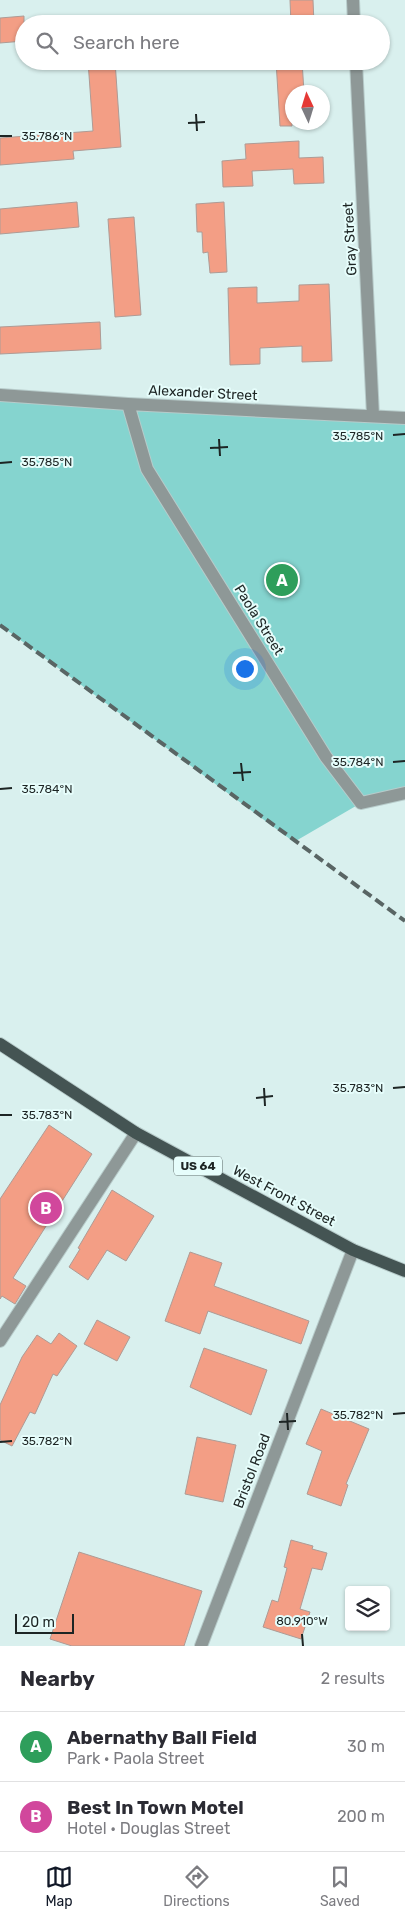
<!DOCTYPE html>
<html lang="en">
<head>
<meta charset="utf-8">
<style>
  body { margin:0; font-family:Rubik,sans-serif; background:#f2f2f3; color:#2b2b33 }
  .controls { position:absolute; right:15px; bottom:15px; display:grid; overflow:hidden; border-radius:5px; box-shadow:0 1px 4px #0004 }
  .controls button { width:45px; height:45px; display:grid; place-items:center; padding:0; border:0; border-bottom:1px solid #e1e1e2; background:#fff; color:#2b2b33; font:25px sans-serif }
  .compass { position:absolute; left:285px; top:85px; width:45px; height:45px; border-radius:50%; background:#fff; box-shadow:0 1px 4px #0004; rotate:356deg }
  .scale { position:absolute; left:15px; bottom:12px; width:59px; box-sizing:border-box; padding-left:5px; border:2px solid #1d2524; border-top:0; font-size:14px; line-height:18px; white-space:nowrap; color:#1d2524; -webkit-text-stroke:4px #e6fdfb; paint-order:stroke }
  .you { position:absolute; left:244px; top:668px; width:18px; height:18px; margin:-12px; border:4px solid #fff; border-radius:50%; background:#1a73e8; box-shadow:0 0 0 8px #1a73e833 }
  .badge { display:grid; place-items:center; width:32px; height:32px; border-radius:50%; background:#111827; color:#fff; font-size:16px; font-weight:700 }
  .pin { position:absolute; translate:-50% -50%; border:2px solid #fff; box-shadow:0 1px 5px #0006 }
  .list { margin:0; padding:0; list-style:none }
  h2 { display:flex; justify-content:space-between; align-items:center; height:65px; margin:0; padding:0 20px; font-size:21px }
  h2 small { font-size:16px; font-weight:400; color:#7c7c81 }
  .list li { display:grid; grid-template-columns:32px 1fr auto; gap:15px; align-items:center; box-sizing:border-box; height:70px; padding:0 20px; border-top:1px solid #e1e1e2 }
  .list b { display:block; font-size:19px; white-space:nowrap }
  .list p { margin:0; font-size:16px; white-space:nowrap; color:#7c7c81 }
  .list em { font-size:16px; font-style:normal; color:#7c7c81 }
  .icon { flex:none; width:28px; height:28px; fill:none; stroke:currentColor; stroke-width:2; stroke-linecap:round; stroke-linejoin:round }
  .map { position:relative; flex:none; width:405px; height:1646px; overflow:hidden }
  .search { position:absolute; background:#fff; box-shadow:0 1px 4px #0004; left:15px; right:15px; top:15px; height:55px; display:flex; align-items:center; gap:12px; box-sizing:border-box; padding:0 18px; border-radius:28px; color:#7c7c81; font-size:19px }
  .sheet { height:205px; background:#fff }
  nav { display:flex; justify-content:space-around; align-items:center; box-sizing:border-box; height:70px; border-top:1px solid #e1e1e2; background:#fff; font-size:14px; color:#7c7c81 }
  nav a { display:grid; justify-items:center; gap:2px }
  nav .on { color:#111827 }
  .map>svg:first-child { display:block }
  .green { fill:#85d4cf }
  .building { fill:#f39e85; stroke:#ae9b95 }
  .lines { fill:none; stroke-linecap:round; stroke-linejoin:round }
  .minor-casing { stroke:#b7cbca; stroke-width:14 }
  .primary-casing { stroke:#b7cbca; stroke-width:14 }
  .minor { stroke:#8e9897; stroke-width:12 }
  .primary { stroke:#445453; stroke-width:12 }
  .rail { stroke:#596564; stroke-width:4; stroke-dasharray:10 5; stroke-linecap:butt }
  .ticks { fill:none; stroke:#1d2524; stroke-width:2 }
  .labels { text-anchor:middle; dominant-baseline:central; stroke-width:4; stroke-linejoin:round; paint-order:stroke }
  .shield { fill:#e6fdfb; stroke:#596664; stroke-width:1 }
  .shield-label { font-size:12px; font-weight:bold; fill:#1d2524 }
  .street-label { font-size:14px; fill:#1d2524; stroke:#e6fdfb }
  .ticks-label { font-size:12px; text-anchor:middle; fill:#1d2524; stroke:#e6fdfb; stroke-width:4; stroke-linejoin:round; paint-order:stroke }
</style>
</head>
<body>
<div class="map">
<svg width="405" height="1646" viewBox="0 0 405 1646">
  <rect width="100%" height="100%" fill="#d9f0ee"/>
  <path class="green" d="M0,395L405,418V793L361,803L294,842L0,625Z"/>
  <path class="building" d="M290,0H313L314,24H291Z
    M24,16V41L0,43V18Z
    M88,61H115L121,147L73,151L74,159L0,165V138L93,131Z
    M276,61H302L304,92H292V126H280Z
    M299,141V158L323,157L324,183L294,184L293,169L252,171L253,186L223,187L222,161L246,159L245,144Z
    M77,202L79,227L0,234V209Z
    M224,202L227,272L210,273L208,252L203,253L202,232H197L196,204Z
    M134,217L141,315L115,317L108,219Z
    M329,284L332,361L302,362V346L260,348V364L230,365L228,288L257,287V303L299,301V285Z
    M100,322L101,349L0,354V327Z
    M49,1125L92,1154L13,1278L26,1286L15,1304L2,1296L0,1299V1199Z
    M112,1190L154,1216L126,1261L107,1250L88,1280L69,1267L80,1249L78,1248Z
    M190,1252L222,1263L214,1286L309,1321L301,1344L208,1311L200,1334L165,1321Z
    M97,1320L130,1337L117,1361L84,1344Z
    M59,1333L77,1346L57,1376L53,1374L35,1414L30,1412L12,1446L0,1440V1405L22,1357L37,1335L51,1344Z
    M204,1348L267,1370L251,1415L190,1387Z
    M321,1409L369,1429L346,1484L348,1485L341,1506L307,1494L322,1451L306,1444Z
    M197,1437L236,1445L223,1502L185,1494Z
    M291,1540L313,1546L312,1549L327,1553L322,1570L312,1568L300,1609L310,1612L301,1639L263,1627L272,1600L278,1602L287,1568L284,1567Z
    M79,1552L202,1591L184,1646H72L50,1639Z"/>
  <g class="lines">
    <defs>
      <path id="minor" d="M353,0L354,24
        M356,61L373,416
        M0,395L128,404L405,418
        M128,404L147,469L326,757L361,803L405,793
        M0,1341L136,1133
        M201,1646L353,1250"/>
      <path id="primary" d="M0,1044L136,1133L353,1250L405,1271"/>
    </defs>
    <use href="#minor" class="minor-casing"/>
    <use href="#primary" class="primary-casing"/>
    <use href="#minor" class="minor"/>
    <use href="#primary" class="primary"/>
    <path class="rail" d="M0,625L405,921"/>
  </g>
  <path class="ticks" d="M196,114L197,131M188,123L205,122M0,136H12M393,435L405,434M219,439L220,456M210,448L228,447M0,463L12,462M393,762L405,761M241,763L243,781M233,773L251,772M0,789L12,788M264,1088L265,1106M393,1088L405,1087M256,1098L273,1096M0,1115H12M287,1413L288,1430M393,1414L405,1413M279,1422L296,1421M0,1442L12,1441M302,1634L303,1646"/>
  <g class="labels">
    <rect class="shield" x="174" y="1156.5" width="48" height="19" rx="4"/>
    <g class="shield-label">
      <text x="198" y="1166">US 64</text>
    </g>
    <g class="street-label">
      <text transform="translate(350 239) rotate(-93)">Gray Street</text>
      <text transform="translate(203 393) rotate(3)">Alexander Street</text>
      <text transform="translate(259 620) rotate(58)">Paola Street</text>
      <text transform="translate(284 1196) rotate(28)">West Front Street</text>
      <text transform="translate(252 1471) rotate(-69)">Bristol Road</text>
    </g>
  </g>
  <g class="ticks-label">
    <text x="47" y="140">35.786°N</text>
    <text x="358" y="440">35.785°N</text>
    <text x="47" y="466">35.785°N</text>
    <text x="358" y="766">35.784°N</text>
    <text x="47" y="793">35.784°N</text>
    <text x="358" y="1092">35.783°N</text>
    <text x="47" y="1119">35.783°N</text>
    <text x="358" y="1419">35.782°N</text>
    <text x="47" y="1445">35.782°N</text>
    <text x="302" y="1625">80.910°W</text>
  </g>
</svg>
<div class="controls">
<button><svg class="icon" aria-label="layers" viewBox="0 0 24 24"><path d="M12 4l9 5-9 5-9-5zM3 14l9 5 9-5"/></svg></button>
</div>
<svg class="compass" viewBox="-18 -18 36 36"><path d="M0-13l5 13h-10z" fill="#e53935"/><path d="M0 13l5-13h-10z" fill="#7c7c81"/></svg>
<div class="scale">20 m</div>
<div class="you"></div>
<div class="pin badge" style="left:282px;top:580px;background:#2e9e5b">A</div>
<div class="pin badge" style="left:46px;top:1208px;background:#d1479c">B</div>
<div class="search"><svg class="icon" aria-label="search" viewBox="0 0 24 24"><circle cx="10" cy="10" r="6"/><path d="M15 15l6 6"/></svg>Search here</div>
</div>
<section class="sheet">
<h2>Nearby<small>2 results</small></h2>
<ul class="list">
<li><span class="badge" style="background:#2e9e5b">A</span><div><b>Abernathy Ball Field</b><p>Park · Paola Street</p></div><em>30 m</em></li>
<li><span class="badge" style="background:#d1479c">B</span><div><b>Best In Town Motel</b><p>Hotel · Douglas Street</p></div><em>200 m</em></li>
</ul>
</section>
<nav>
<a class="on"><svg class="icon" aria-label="map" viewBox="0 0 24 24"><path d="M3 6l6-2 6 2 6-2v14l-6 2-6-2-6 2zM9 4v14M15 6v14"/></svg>Map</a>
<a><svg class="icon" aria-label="directions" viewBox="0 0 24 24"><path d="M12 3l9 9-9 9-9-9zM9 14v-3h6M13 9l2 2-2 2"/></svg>Directions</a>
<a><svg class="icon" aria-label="saved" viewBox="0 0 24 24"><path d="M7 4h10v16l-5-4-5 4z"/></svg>Saved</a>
</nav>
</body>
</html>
